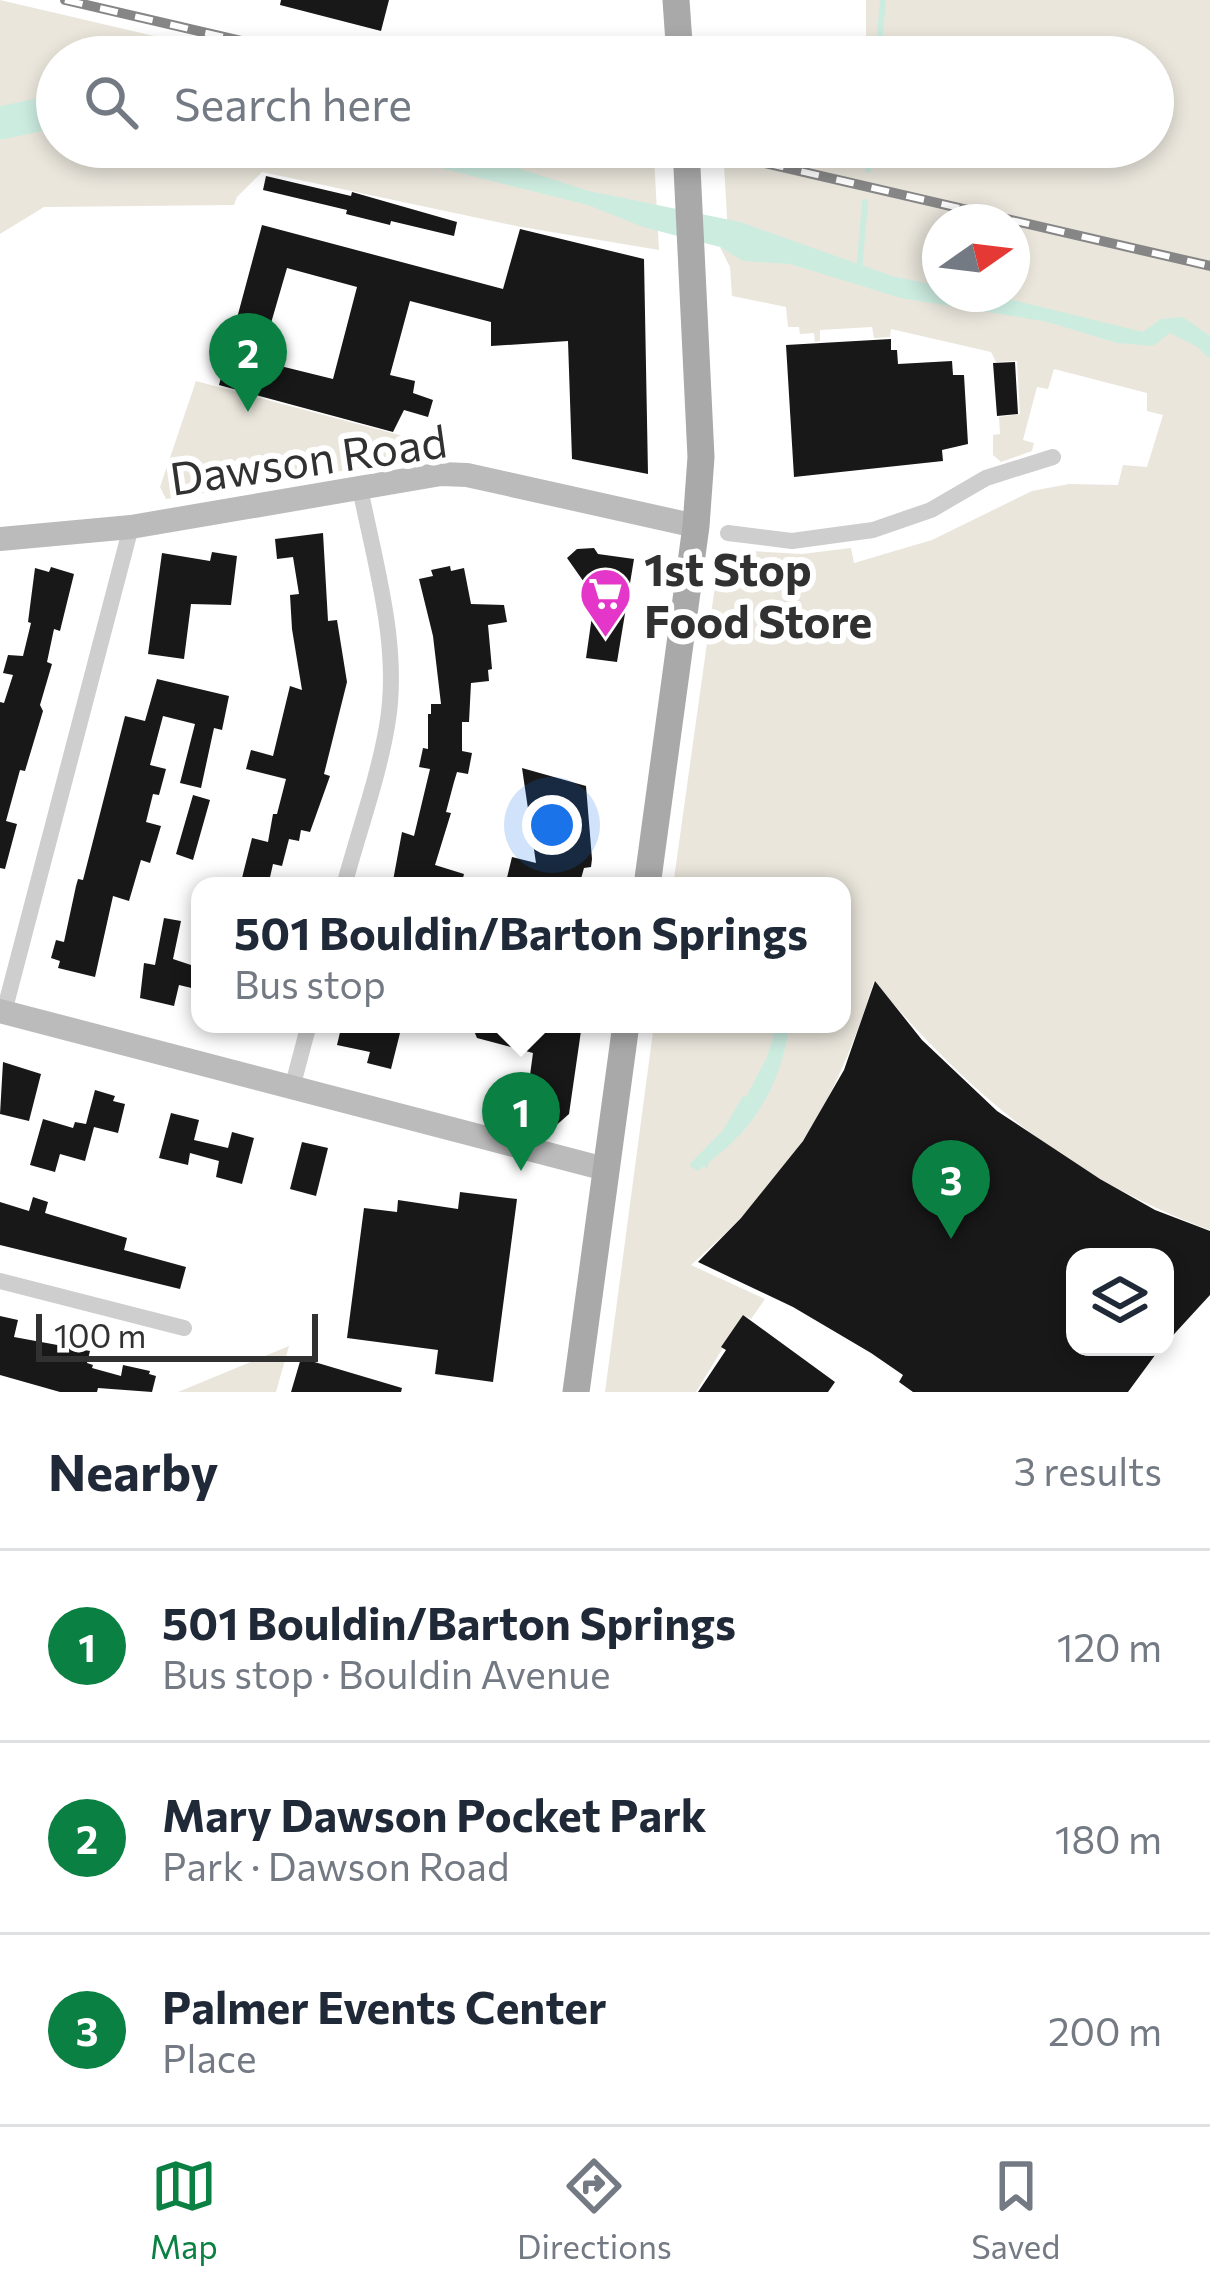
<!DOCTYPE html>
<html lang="en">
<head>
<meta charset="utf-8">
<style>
  body { margin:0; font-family:Commissioner,sans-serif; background:#f2f2f3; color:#1f2937 }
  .controls { position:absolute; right:36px; bottom:36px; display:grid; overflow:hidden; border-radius:24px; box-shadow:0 6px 18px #0003 }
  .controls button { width:108px; height:108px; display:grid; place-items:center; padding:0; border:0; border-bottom:3px solid #e0e1e3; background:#fff; color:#1f2937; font:60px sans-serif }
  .compass { position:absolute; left:922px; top:204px; width:108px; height:108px; border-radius:50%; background:#fff; box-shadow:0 6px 18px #0003; rotate:76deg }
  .scale { position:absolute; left:36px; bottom:30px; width:282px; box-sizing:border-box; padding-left:12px; border:6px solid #313131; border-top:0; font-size:33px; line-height:42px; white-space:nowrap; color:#313131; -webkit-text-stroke:9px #fff; paint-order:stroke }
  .you { position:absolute; left:552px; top:825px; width:42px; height:42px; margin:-30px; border:9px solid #fff; border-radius:50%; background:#1a73e8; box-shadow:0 0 0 18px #1a73e833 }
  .badge { display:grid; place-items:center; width:78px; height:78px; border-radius:50%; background:#0b8043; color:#fff; font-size:39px; font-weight:700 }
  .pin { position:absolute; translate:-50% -99px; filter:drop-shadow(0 3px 6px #0008) }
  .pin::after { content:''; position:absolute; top:63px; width:42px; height:36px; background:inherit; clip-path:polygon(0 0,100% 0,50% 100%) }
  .popup { position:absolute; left:191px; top:877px; width:660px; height:156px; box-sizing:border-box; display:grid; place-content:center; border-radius:24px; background:#fff; filter:drop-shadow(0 3px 9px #0005); font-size:39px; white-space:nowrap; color:#747a83 }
  .popup b { font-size:45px; color:#1f2937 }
  .popup::after { content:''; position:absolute; left:50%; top:100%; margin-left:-24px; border:24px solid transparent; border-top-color:#fff }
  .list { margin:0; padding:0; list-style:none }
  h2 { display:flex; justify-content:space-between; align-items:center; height:156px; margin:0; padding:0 48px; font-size:51px }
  h2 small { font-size:39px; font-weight:400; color:#747a83 }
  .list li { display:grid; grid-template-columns:78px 1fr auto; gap:36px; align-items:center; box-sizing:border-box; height:192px; padding:0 48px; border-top:3px solid #e0e1e3 }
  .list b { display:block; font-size:45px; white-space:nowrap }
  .list p { margin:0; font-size:39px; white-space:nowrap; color:#747a83 }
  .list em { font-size:39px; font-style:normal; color:#747a83 }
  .icon { flex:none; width:66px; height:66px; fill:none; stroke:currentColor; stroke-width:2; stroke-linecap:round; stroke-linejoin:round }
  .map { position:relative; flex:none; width:1210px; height:1392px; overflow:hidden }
  .search { position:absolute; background:#fff; box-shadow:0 6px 18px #0003; left:36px; right:36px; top:36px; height:132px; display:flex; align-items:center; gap:30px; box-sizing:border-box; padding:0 42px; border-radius:66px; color:#747a83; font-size:45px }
  .sheet { height:732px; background:#fff }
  nav { display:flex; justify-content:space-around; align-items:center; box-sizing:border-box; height:168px; border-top:3px solid #e0e1e3; background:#fff; font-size:33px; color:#747a83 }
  nav a { display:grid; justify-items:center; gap:6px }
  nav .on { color:#0b8043 }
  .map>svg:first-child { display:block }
  .green { fill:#eae6dc; fill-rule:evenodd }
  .water { fill:#ccece0 }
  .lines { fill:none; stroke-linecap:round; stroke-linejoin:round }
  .stream { stroke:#ccece0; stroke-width:6 }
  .river { stroke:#ccece0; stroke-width:33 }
  .building { fill:#181818; fill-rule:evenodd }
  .street { stroke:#cecece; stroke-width:16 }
  .secondary { stroke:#bbb; stroke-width:24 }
  .primary { stroke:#a9a9a9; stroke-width:27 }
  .rail-casing { stroke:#868686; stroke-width:10 }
  .rail { stroke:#fff; stroke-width:6; stroke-dasharray:18; stroke-linecap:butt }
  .labels { text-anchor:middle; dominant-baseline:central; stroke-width:12; stroke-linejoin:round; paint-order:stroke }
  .street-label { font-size:45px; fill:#313131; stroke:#fff }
  .poi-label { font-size:45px; font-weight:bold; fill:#313131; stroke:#fff; text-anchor:start }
</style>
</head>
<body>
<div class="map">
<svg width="1210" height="1392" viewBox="0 0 1210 1392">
  <rect width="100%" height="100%" fill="#fff"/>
  <path class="green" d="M0,0L244,57H57V147H617L654,156L659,250L516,226L262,172L237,197L234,205L44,207L0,234Z
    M866,0H1210V1230C1071,1179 968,1094 874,981C835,1107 790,1177 691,1265L765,1299L751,1319L743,1315L696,1392H605L654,1024H842V886H673L719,557L734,550L802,554L851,548L854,563L932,540L1032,491L1069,484L1118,485L1123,465L1147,467L1163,415L1147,411V393L1054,369L1048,389L1037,387L1023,440L1034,443L1032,451L1001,462L993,455V435L1000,434L999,417L1020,414L1017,361L996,362L991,352L891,329L890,337L874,338L872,327L820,330V341L815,342L814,333L800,334L799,327H788L786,307L732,296L730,267L720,247L729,252L723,147H1153V57H866ZM940,222H1012V294H940Z
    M196,381L426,442L424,463L367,467L166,499L160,487Z
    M289,1346L276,1392H178Z"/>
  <path class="water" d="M357,147H432L483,157L589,191L740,222L892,276L940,286V294H982L1009,299L1143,332L1161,319L1183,317L1210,336V359L1196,346L1170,333L1153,346L1117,343L1048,322L901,298L790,264L743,261L720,247L643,227L588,205Z
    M777,1024H789V1029C778,1092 752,1130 709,1162L707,1169L704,1166L697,1171L689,1165L723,1130L743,1096L746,1097L767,1057Z"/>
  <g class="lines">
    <path class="stream" d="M878,57L883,0
      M868,170L870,147
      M859,271L865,202"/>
    <path class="river" d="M0,123L57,111"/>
  </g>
  <path class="building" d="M281,0H389L381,31L280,5Z
    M266,176L351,196L352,192L457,222L454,236L391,221L390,225L346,214L347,210L263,190Z
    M262,225L503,289L520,229L644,259L648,474L572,459L568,341L491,346V322L410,301L390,375L415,381L413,393L433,400L428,417L404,410L393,432L219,385ZM287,268L357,287L333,379L260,361Z
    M891,339V350H897L898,364L952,361L953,375H964L968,444L942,450L943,461L794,477L786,345Z
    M1015,362L1018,414L997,416L993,363Z
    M323,533L328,621L337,620L347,682L324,774L330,776L310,832L301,830L299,841L289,839L282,866L273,864L268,886H240L252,838L268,842L273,814H277L286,779L246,769L251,750L273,756L290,686L302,690L292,629L290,595L299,594L293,557L277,559L275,539Z
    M594,548L598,554L634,559L617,662L586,658L595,595L585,594L586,585L567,558L577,549Z
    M212,552L237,556L231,605L191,604L184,659L148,654L162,553L210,561Z
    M450,566L451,571L464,568L471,604L504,605L507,622L488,625L492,669L488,670L489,681L471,683L469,722H462V751L472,753L468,774L457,772L454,782L446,812L451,813L435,865L464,874L461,886H392L402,832L414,836L430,769L419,767L423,748L428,749V714H431V704H441L433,636L419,579L433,576L431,570Z
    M51,567L74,574L60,631L54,629L47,662L52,664L40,705L43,711L25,771L20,770L6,821L17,824L5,869L0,868V702L4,703L13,675L3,673L8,655L23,656L31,623L28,622L35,568L49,572Z
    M157,679L229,696L222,730L214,728L201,788L180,783L195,724L163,716L150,765L166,769L159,795L153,794L146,822L161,826L150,863L141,860L129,901L113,896L95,977L58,968L60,961L51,958L56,940L64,942L76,886L78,879L83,880L125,716L145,721Z
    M522,768L586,786L592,859L591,867L584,868L579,886H505L512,857L536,863Z
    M193,795L210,800L193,860L176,854Z
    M164,918L181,921L173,959L200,968V990L179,985L174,1006L140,998L144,963L155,965Z
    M875,981L922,1040L997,1111L1100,1179L1155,1210L1210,1231V1295L1165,1344V1257H1075V1347H1161L1128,1392H913L899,1382L903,1375L871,1353L793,1307L698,1262L741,1218L803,1141L844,1070Z
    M342,1024H397L396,1028L401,1029L391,1069L367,1063L370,1052L337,1045Z
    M471,1024H582L569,1114L552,1129L535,1127V1123L524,1120L526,1104L533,1105L537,1076L530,1075L533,1053L477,1038Z
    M3,1062L41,1074L29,1121L0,1114Z
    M95,1090L115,1096L113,1101L125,1104L118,1133L94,1127L85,1161L60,1154L55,1172L30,1165L43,1119L73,1128L75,1122L86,1124Z
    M171,1113L199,1120L194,1140L228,1148L232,1132L254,1138L242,1184L216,1177L219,1161L190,1153L188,1165L159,1158Z
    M302,1142L328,1148L316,1196L290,1189Z
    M460,1192L517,1199L493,1382L435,1374L438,1350L347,1338L364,1208L397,1212L398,1200L458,1209Z
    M33,1197L48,1202L45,1213L127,1238L124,1250L186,1267L180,1289L0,1245V1202L29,1211Z
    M743,1315L835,1382L828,1392H698L726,1350L721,1347Z
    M0,1316L18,1320L14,1337L90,1351L87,1363L93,1365L92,1368L121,1376L123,1365L150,1371L149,1374L156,1376L152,1392L98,1388L97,1392H60L0,1375Z
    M301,1358L402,1388L401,1392H291Z"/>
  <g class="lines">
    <path class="street" d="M728,533L792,541L873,530L931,510L986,478L1053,457
      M344,886C358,833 378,779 387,726C401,648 375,564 360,488
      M4,1012L131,527
      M292,1088L309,1024
      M0,1281L184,1328"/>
    <path class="secondary" d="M0,539L131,527L441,474L467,475L696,526
      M0,1011L605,1169"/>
    <path class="primary" d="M676,0L680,57
      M647,886L696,526L701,457L686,147
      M576,1392L626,1024"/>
    <defs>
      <path id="rail" d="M65,0L310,57
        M696,147L1210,266"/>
    </defs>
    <use href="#rail" class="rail-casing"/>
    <use href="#rail" class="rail"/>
  </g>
  <defs>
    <symbol id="supermarket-pin" viewBox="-11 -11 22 30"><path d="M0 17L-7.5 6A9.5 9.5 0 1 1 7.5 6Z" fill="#e437ca" stroke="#fff"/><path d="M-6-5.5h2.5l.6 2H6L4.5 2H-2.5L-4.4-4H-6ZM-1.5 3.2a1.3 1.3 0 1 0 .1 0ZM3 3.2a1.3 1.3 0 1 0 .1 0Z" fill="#fff"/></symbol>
  </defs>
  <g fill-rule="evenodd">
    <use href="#supermarket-pin" x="576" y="564" width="59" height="81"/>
  </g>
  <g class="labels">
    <g class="street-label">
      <text transform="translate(308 458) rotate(-8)">Dawson Road</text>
    </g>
    <g class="poi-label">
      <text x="644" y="567">1st Stop<tspan x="644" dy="52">Food Store</tspan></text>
    </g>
  </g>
</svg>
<div class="controls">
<button><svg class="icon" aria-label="layers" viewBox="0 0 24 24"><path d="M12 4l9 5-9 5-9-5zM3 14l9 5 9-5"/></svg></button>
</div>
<svg class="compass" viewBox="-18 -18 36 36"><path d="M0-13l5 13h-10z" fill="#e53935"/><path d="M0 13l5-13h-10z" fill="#747a83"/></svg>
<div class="scale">100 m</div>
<div class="you"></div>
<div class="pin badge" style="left:521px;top:1171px">1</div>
<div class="popup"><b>501 Bouldin/Barton Springs</b>Bus stop</div>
<div class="pin badge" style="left:248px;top:412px">2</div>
<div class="pin badge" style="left:951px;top:1239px">3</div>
<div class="search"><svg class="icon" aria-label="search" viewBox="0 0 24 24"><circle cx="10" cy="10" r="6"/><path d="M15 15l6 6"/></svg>Search here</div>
</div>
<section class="sheet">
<h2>Nearby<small>3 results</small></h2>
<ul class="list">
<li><span class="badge">1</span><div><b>501 Bouldin/Barton Springs</b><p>Bus stop · Bouldin Avenue</p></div><em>120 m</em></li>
<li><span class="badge">2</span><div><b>Mary Dawson Pocket Park</b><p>Park · Dawson Road</p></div><em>180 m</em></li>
<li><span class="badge">3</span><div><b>Palmer Events Center</b><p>Place</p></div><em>200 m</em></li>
</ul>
</section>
<nav>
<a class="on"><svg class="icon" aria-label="map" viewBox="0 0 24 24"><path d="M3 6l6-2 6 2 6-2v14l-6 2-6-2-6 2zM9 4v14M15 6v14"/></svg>Map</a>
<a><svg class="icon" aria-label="directions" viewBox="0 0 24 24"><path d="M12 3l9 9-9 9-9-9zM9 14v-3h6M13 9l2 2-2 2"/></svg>Directions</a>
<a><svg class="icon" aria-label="saved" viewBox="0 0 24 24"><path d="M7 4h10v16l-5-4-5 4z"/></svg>Saved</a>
</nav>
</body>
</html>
